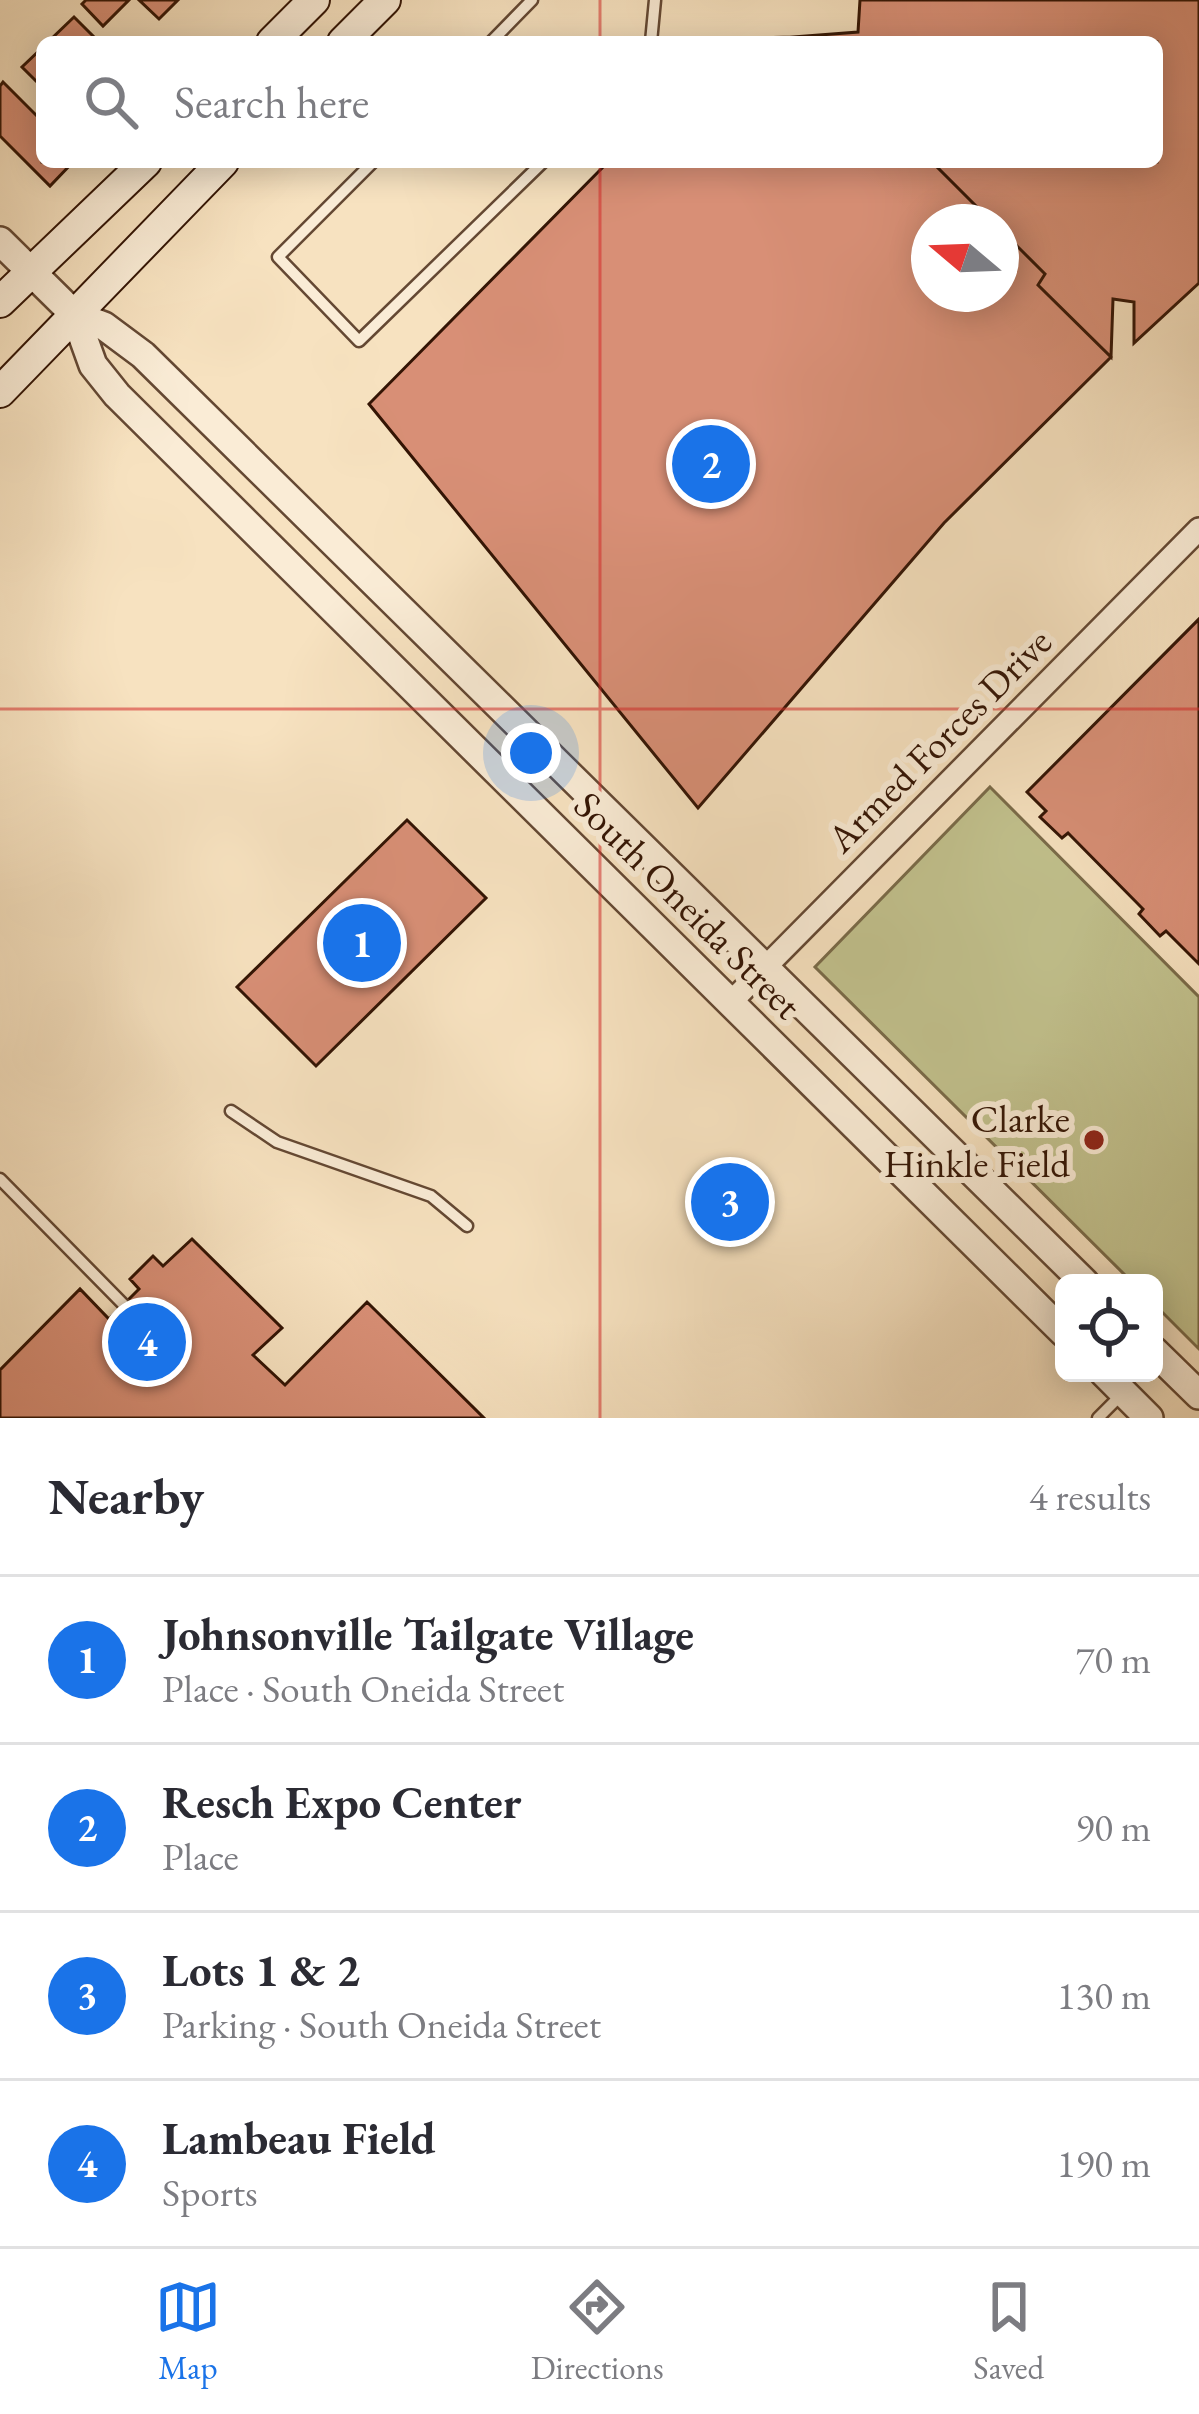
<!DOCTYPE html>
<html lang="en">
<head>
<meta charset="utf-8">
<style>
  body { margin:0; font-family:"EB Garamond",serif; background:#f7f7f7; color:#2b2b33 }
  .controls { position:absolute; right:36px; bottom:36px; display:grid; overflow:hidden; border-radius:18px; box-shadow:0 6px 30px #0003 }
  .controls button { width:108px; height:108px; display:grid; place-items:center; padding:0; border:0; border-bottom:3px solid #e1e1e2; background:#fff; color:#2b2b33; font:60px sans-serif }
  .compass { position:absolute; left:911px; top:204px; width:108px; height:108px; border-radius:50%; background:#fff; box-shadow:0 6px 30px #0003; rotate:289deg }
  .you { position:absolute; left:531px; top:753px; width:42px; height:42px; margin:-30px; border:9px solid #fff; border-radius:50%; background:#1a73e8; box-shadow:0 0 0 18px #1a73e833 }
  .badge { display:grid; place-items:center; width:78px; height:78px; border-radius:50%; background:#1a73e8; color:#fff; font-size:39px; font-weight:700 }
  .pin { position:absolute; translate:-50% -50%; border:6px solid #fff; box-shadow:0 3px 12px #0006 }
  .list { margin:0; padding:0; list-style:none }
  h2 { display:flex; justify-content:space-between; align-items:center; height:156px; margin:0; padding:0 48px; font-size:51px }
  h2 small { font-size:39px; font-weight:400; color:#7c7c81 }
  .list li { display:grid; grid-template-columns:78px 1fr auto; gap:36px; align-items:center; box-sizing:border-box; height:168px; padding:0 48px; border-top:3px solid #e1e1e2 }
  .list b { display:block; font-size:45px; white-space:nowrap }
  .list p { margin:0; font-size:39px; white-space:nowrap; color:#7c7c81 }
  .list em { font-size:39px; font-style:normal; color:#7c7c81 }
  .icon { flex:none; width:66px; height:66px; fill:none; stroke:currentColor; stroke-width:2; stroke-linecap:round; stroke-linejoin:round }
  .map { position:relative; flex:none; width:1199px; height:1418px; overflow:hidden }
  .search { position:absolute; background:#fff; box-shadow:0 6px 30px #0003; left:36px; right:36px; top:36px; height:132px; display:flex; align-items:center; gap:30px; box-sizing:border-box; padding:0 42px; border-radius:18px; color:#7c7c81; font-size:45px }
  .sheet { height:828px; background:#fff }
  nav { display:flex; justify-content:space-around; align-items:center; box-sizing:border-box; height:168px; border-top:3px solid #e1e1e2; background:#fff; font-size:33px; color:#7c7c81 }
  nav a { display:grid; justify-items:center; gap:6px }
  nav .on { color:#1a73e8 }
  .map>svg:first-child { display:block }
  .green { fill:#c2c28e; stroke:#7a6b49; stroke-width:3 }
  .building { fill:#d88f76; stroke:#331404; stroke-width:3 }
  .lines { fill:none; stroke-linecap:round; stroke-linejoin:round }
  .service-casing { stroke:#644833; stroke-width:15 }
  .minor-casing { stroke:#644833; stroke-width:26 }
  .tertiary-casing { stroke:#644833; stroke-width:32 }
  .secondary-casing { stroke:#331404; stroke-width:34 }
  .service { stroke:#faecd6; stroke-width:10 }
  .minor { stroke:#faecd6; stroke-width:21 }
  .tertiary { stroke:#faecd6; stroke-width:27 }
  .secondary { stroke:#faecd6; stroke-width:30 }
  .grid { fill:none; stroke:#d62828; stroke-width:3; stroke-opacity:0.55 }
  .poi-dot { fill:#8f2418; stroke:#faecd6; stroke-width:4.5 }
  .labels { text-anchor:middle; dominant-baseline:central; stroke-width:12; stroke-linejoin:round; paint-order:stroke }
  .street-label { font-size:39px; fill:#331404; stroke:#faecd6 }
  .poi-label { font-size:39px; fill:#331404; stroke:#faecd6; text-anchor:end }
</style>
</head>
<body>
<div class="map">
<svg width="1199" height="1418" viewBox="0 0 1199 1418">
  <rect width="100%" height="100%" fill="#f7e2c0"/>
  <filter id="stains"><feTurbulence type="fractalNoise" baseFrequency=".00167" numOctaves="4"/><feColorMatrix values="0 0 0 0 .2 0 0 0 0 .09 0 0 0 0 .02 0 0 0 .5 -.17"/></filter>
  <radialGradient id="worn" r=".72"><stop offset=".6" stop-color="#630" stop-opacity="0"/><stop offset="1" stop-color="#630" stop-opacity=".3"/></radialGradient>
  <path class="green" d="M990,787L1199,997V1349L1154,1304V1283H1133L815,967Z"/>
  <path class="building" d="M86,0H129L103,26L82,4Z
    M139,0H178L159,19Z
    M860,0H1199V283L1134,343V302L1113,299L1111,357L1038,285L1045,274L1001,230V222H992L932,162H1157V42H798L793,37L858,32Z
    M74,17L99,42H48Z
    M793,37L798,42H737L747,38Z
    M42,48V87L22,67Z
    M3,82L42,121V162H73L50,186L0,136V86Z
    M608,162H932L992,222H929V294H1001V230L1045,274L1038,285L1111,357L944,523L698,808L369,404Z
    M1199,619V964L1166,931L1160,936L1139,914L1143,909L1068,833L1062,838L1040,817L1046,811L1027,792Z
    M407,820L486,898L316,1066L237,987Z
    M192,1239L282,1328L253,1355L285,1385L367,1302L484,1418H0V1370L80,1289L109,1319L139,1289L130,1279L153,1256L163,1266Z"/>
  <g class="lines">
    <defs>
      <path id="service" d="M491,42L532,0
        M651,42L655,0
        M373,162L278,257L359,341L543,162
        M231,1111L277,1142L431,1196L467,1226
        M0,1179L124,1305
        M1098,1418L1121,1395"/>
      <path id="minor" d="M731,1002L1199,529"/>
      <path id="tertiary" d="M0,241L75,315L93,365L117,395L1064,1333
        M75,315L104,326L143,355L1085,1283
        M1154,1351L1199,1395
        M1104,1373L1149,1418"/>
      <path id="secondary" d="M272,42L314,0
        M343,42L385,0
        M0,302L146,162
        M0,392L223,162"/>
    </defs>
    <use href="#service" class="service-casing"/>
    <use href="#minor" class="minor-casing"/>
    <use href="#tertiary" class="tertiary-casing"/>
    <use href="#secondary" class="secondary-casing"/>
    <use href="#service" class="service"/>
    <use href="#minor" class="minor"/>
    <use href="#tertiary" class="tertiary"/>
    <use href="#secondary" class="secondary"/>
  </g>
  <path class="grid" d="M600,0V42M600,162V1418M0,709H1199"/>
  <circle class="poi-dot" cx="1094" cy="1140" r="12"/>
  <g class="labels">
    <g class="street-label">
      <text transform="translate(939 740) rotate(-45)">Armed Forces Drive</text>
      <text transform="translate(688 905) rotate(45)">South Oneida Street</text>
    </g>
    <g class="poi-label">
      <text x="1070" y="1118">Clarke<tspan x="1070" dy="45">Hinkle Field</tspan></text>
    </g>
  </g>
  <rect width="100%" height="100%" filter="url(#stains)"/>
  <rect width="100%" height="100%" fill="url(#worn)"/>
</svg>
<div class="controls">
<button><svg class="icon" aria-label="locate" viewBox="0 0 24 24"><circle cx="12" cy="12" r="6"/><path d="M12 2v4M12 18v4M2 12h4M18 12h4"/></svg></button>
</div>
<svg class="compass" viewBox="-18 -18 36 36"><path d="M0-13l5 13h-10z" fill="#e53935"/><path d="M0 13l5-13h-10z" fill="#7c7c81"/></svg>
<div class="you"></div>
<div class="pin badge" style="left:362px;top:943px">1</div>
<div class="pin badge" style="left:711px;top:464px">2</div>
<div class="pin badge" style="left:730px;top:1202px">3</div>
<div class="pin badge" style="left:147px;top:1342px">4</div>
<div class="search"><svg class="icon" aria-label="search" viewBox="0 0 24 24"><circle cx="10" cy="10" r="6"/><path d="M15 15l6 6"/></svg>Search here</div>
</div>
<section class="sheet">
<h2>Nearby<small>4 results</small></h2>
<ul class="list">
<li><span class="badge">1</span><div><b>Johnsonville Tailgate Village</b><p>Place · South Oneida Street</p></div><em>70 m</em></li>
<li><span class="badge">2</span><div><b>Resch Expo Center</b><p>Place</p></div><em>90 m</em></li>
<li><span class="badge">3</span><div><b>Lots 1 &amp; 2</b><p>Parking · South Oneida Street</p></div><em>130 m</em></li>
<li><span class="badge">4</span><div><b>Lambeau Field</b><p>Sports</p></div><em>190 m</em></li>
</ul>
</section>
<nav>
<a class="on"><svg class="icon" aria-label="map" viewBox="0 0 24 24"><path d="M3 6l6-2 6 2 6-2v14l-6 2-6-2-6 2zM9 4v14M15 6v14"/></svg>Map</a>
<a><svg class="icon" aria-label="directions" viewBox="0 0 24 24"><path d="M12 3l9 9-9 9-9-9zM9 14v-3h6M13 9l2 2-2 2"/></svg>Directions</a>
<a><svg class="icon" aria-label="saved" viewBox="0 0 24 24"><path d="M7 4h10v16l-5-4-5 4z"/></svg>Saved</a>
</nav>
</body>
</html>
